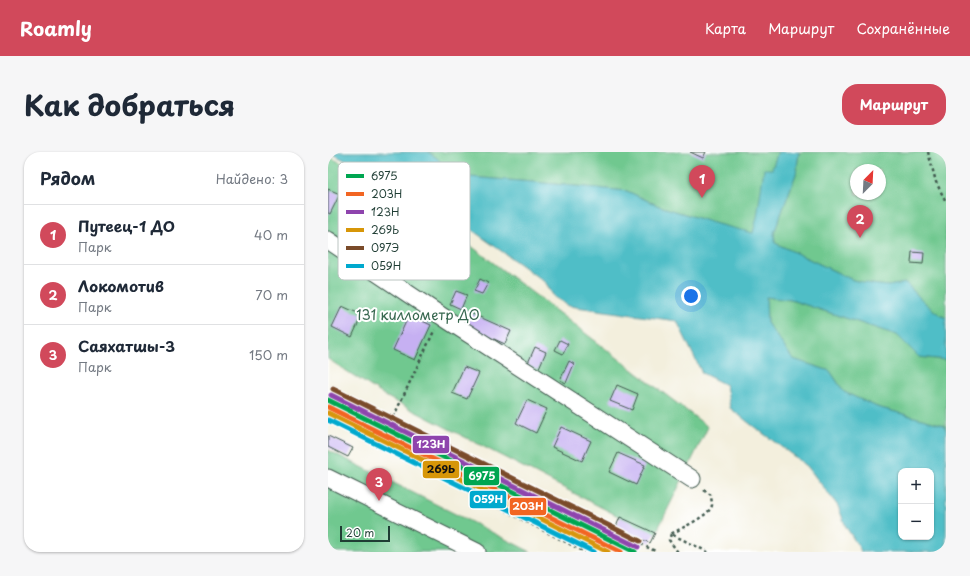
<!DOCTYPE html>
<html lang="ru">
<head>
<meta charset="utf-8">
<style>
  body { margin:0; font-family:"Playpen Sans",sans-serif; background:#f6f6f7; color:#1f2937 }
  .controls { position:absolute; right:12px; bottom:12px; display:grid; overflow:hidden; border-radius:8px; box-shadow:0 1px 3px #0004 }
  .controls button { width:36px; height:36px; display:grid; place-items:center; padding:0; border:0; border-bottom:1px solid #e0e1e3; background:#fff; color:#1f2937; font:20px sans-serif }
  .compass { position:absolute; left:522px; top:12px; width:36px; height:36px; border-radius:50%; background:#fff; box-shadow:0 1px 3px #0004; rotate:24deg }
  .scale { position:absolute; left:12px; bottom:10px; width:50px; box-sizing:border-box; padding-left:4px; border:2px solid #1f3d34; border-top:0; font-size:11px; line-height:14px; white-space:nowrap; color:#1f3d34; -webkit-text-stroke:3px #fff; paint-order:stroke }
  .you { position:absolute; left:363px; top:144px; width:14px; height:14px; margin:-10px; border:3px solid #fff; border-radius:50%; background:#1a73e8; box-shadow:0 0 0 6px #1a73e833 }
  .badge { display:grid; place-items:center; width:26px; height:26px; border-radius:50%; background:#d1495b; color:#fff; font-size:13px; font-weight:700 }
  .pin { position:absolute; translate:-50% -33px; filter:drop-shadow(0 1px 2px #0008) }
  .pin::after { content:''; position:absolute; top:21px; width:14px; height:12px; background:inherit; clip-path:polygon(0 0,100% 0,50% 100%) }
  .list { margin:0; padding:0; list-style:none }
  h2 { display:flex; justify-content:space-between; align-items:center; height:52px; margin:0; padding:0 16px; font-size:17px }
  h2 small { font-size:13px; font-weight:400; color:#747a83 }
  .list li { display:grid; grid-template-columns:26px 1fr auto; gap:12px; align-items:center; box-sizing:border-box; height:60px; padding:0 16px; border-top:1px solid #e0e1e3 }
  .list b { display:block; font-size:15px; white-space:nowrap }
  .list p { margin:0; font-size:13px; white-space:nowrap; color:#747a83 }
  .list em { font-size:13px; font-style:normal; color:#747a83 }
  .map { position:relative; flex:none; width:618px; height:400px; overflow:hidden; border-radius:16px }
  header { display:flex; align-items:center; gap:24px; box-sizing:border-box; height:56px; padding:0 20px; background:#d1495b; color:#fff }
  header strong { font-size:19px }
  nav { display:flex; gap:22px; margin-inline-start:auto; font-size:14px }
  .intro { display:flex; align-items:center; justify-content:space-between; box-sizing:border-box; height:96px; padding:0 24px }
  h1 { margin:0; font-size:28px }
  .button { padding:10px 18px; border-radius:16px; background:#d1495b; color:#fff; font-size:14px; font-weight:700 }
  main { display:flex; gap:24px; padding:0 24px }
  aside { flex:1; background:#fff; border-radius:16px; box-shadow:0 1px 3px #0004 }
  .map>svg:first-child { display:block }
  .garden { fill:#6fc88f; stroke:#478262; fill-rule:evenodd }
  .water { fill:#50bec7; stroke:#387e7e; fill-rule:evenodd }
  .building { fill:#c6b0f2 }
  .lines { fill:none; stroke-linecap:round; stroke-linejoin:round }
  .minor-casing { stroke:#3f584d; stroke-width:19 }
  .path { stroke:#3f584d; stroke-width:2.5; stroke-dasharray:3 3; stroke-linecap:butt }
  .minor { stroke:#fff; stroke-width:17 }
  .rail-1-casing { stroke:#fff; stroke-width:8 }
  .rail-2-casing { stroke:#fff; stroke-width:8 }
  .rail-3-casing { stroke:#fff; stroke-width:8 }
  .rail-4-casing { stroke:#fff; stroke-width:8 }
  .rail-5-casing { stroke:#fff; stroke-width:8 }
  .rail-6-casing { stroke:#fff; stroke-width:8 }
  .rail-1 { stroke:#00a651; stroke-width:5 }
  .rail-2 { stroke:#f26522; stroke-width:5 }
  .rail-3 { stroke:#8e44ad; stroke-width:5 }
  .rail-4 { stroke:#d79608; stroke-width:5 }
  .rail-5 { stroke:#7a4b2a; stroke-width:5 }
  .rail-6 { stroke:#00a9ce; stroke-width:5 }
  .labels { text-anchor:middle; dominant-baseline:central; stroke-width:4; stroke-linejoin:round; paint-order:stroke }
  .park-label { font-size:14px; fill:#37674f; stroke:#fff }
  .key { fill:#fff; stroke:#bcc5c2; stroke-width:1 }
  .key-label { font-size:11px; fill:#1f3d34 }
  .line-badge { stroke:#fff; stroke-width:1.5 }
  .badge-label { font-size:11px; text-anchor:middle; font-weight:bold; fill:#fff }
  .pale-badge-label { font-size:11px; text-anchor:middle; font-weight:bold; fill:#111 }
</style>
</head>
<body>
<header>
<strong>Roamly</strong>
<nav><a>Карта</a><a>Маршрут</a><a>Сохранённые</a></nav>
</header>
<div class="intro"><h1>Как добраться</h1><a class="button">Маршрут</a></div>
<main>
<aside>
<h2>Рядом<small>Найдено: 3</small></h2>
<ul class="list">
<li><span class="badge">1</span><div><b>Путеец-1 ДО</b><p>Парк</p></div><em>40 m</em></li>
<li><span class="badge">2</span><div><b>Локомотив</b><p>Парк</p></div><em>70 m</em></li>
<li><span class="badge">3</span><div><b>Саяхатшы-3</b><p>Парк</p></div><em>150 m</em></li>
</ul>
</aside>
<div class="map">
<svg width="618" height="400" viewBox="0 0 618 400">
  <rect width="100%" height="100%" fill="#fff"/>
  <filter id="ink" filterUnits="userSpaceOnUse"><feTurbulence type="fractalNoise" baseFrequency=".025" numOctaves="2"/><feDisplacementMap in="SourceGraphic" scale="8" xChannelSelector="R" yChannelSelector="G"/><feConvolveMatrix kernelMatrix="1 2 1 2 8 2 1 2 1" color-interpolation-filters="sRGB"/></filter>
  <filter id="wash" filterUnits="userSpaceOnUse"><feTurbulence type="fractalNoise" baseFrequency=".012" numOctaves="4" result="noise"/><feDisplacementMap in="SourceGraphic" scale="16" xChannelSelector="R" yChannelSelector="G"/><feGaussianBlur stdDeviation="0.9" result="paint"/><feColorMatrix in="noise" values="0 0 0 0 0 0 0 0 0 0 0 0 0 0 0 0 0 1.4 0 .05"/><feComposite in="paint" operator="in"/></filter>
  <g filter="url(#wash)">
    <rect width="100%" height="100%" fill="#f3efdd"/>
    <path class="garden" d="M100,0H450L444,17L425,82L389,72L331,54L299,39L205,30L142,25L129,22L118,16L109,6Z
      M471,0H618V166C605,161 588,142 578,131L560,134L543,132L525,128L447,91L446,81L468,22ZM528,18H552V42H528Z
      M0,4L83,48L380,275L327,383L59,245L0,207Z
      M438,145L463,148L569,183L591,205L618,208V278L616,273L549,255L516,240L502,219L465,207L439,171Z
      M0,298L203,400H0Z"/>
    <path class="water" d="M1,0H100L109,6L118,16L130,22L142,25L205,30L299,39L331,54L389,72L425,81L429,65L436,17H444L450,0H471L468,22L446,81L447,91L525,128L543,132L560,134L578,131C588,142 605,161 618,166V208L591,205L569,183L463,148L438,145L439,171L465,207L502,219L516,240L549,255L616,273L618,278V400H533L532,397L518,375L510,354L479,314L421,271L402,256L398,233L374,221L349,169L241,154L226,145L218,131L123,63L105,60L86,44ZM573,319H603V385H573Z"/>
    <g id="blocks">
      <path class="building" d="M362,0H378L375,6Z
        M0,37L12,42L2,62L0,61Z
        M584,100L596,101L595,112L583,111Z
        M152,127L160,131L154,142L146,139Z
        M128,139L139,143L133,157L122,152Z
        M14,154L34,163L24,185L4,175Z
        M136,158L183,179L177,192L131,171Z
        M81,163L103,173L87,208L65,198Z
        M232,188L240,192L235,202L227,198Z
        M207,195L218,200L210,218L199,213Z
        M241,209L246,212L238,231L232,228Z
        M136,215L151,221L139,247L124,241Z
        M289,233L310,242L304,258L282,249Z
        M199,248L219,257L208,281L188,271Z
        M233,275L263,289L254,309L224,295Z
        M0,284L25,296L20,305L0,295Z
        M290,301L317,313L308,333L281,320Z
        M292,365L327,381L322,391L288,375Z"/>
    </g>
  </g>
  <g filter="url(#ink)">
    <use href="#blocks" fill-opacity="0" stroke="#3f584d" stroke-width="1"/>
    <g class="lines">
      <defs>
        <path id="minor" d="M0,88L121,169L364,327
          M0,326L149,400"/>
      </defs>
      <use href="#minor" class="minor-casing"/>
      <path class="path" d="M600,0L608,30L618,50
        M63,270L106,179L107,178
        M92,284L329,400
        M86,312L257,400
        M376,338L383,343C383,346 384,350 384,353C382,364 353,376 343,382L380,400
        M343,382L341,388L349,399V400"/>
      <use href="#minor" class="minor"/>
      <defs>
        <path id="rail-1" d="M0,248L307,400"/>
        <path id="rail-2" d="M0,255L293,400"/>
        <path id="rail-3" d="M3,243L310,395"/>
        <path id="rail-4" d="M0,261L280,400"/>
        <path id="rail-5" d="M5,237L312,389"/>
        <path id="rail-6" d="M0,268L266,400"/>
      </defs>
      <use href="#rail-1" class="rail-1-casing"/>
      <use href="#rail-2" class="rail-2-casing"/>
      <use href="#rail-3" class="rail-3-casing"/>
      <use href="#rail-4" class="rail-4-casing"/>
      <use href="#rail-5" class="rail-5-casing"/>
      <use href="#rail-6" class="rail-6-casing"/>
      <use href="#rail-1" class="rail-1"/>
      <use href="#rail-2" class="rail-2"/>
      <use href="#rail-3" class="rail-3"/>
      <use href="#rail-4" class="rail-4"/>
      <use href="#rail-5" class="rail-5"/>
      <use href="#rail-6" class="rail-6"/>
    </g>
  </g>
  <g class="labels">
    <g class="park-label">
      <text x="90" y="162">131 киллометр ДО</text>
    </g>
  </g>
  <rect x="10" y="10" width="132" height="118" rx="6" class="key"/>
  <rect x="18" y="22" width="18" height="4" fill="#00a651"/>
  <rect x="18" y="40" width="18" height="4" fill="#f26522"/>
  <rect x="18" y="58" width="18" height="4" fill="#8e44ad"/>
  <rect x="18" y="76" width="18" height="4" fill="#d79608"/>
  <rect x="18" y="94" width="18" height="4" fill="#7a4b2a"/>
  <rect x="18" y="112" width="18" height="4" fill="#00a9ce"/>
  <g class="key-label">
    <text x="43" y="28">6975</text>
    <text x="43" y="46">203Н</text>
    <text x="43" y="64">123Н</text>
    <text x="43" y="82">269Ь</text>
    <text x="43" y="100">097Э</text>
    <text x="43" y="118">059Н</text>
  </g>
  <g class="line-badge">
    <rect x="84" y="283" width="38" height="19" rx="4" fill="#8e44ad"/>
    <rect x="94" y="308" width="38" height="19" rx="4" fill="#d79608"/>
    <rect x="135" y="314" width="37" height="20" rx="4" fill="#00a651"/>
    <rect x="141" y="338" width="38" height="19" rx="4" fill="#00a9ce"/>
    <rect x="181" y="345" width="38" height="19" rx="4" fill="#f26522"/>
  </g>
  <g class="badge-label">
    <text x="103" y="296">123Н</text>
    <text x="154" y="328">6975</text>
    <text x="160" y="351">059Н</text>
    <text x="200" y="358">203Н</text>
  </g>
  <g class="pale-badge-label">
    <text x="113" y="321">269Ь</text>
  </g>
</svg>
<div class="controls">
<button>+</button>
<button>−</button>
</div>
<svg class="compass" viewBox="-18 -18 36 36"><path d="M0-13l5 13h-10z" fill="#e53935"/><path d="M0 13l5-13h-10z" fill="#747a83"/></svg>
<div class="scale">20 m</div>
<div class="you"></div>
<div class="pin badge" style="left:374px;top:46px">1</div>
<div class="pin badge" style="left:532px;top:86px">2</div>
<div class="pin badge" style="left:51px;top:349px">3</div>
</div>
</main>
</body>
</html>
